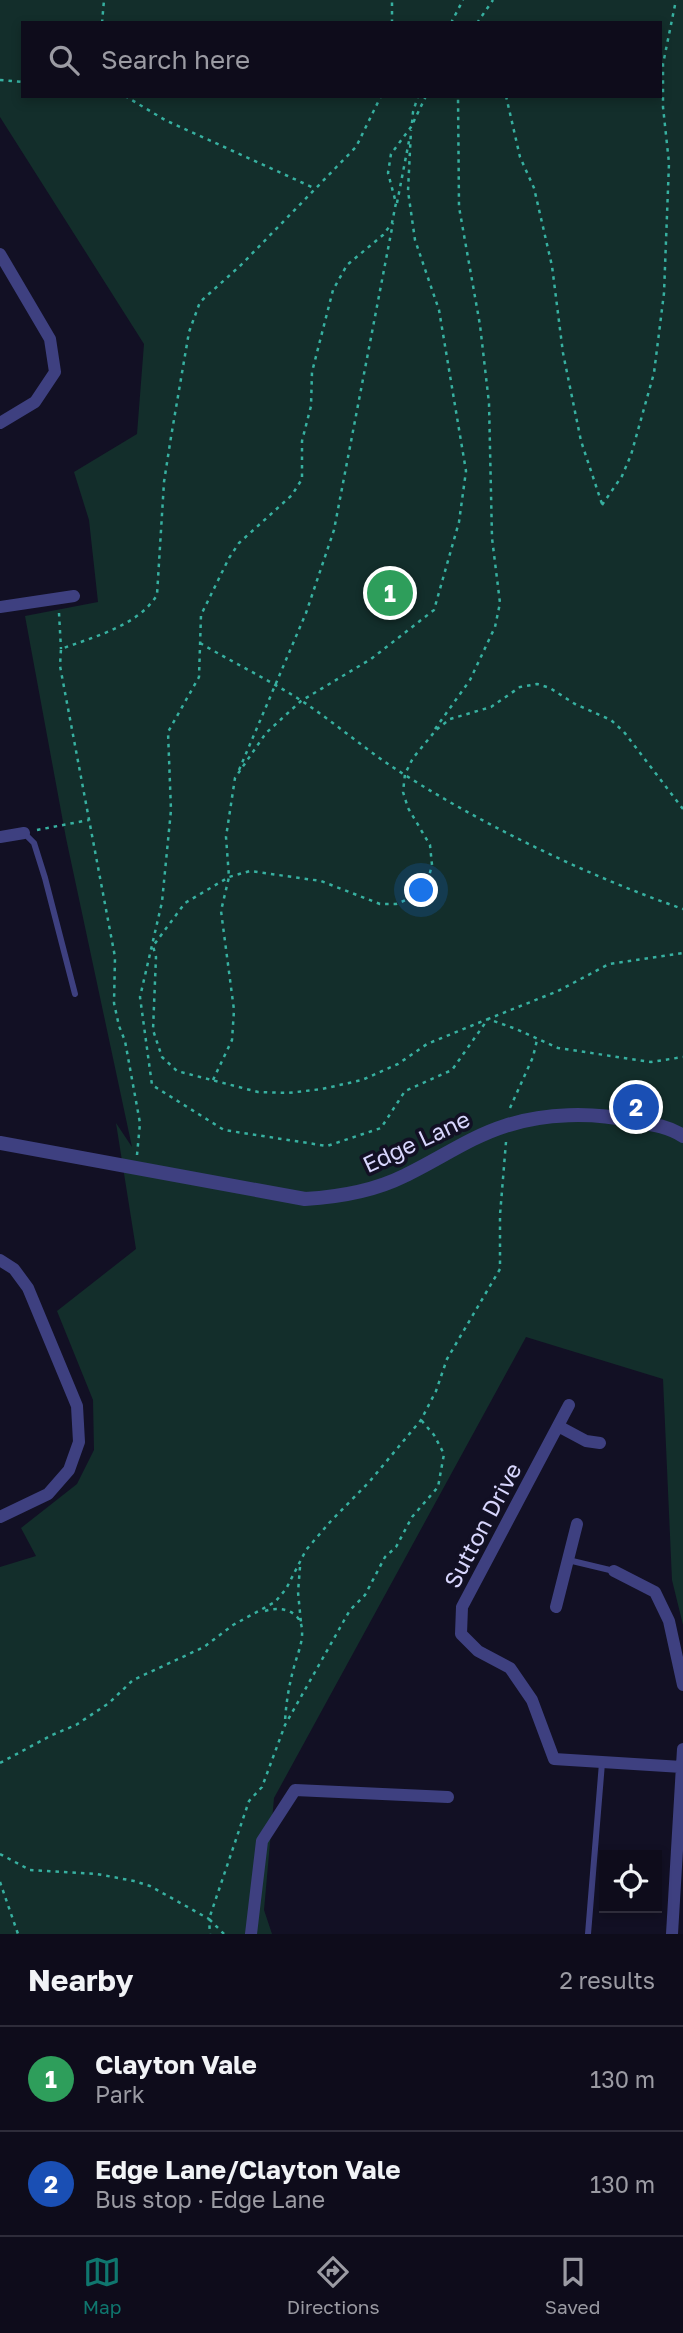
<!DOCTYPE html>
<html lang="en">
<head>
<meta charset="utf-8">
<style>
  body { margin:0; font-family:"Golos Text",sans-serif; background:#171524; color:#f1f3f6 }
  .controls { position:absolute; right:21px; bottom:21px; display:grid; overflow:hidden; border-radius:0px; box-shadow:0 4px 10px #0003 }
  .controls button { width:63px; height:63px; display:grid; place-items:center; padding:0; border:0; border-bottom:2px solid #2e2c3a; background:#0e0c1b; color:#f1f3f6; font:35px sans-serif }
  .you { position:absolute; left:422px; top:891px; width:24px; height:24px; margin:-18px; border:5px solid #fff; border-radius:50%; background:#1a73e8; box-shadow:0 0 0 10px #1a73e833 }
  .badge { display:grid; place-items:center; width:46px; height:46px; border-radius:50%; background:#0f766e; color:#fff; font-size:23px; font-weight:700 }
  .pin { position:absolute; translate:-50% -50%; border:4px solid #fff; box-shadow:0 2px 7px #0006 }
  .list { margin:0; padding:0; list-style:none }
  h2 { display:flex; justify-content:space-between; align-items:center; height:91px; margin:0; padding:0 28px; font-size:30px }
  h2 small { font-size:23px; font-weight:400; color:#9b9ba3 }
  .list li { display:grid; grid-template-columns:46px 1fr auto; gap:21px; align-items:center; box-sizing:border-box; height:105px; padding:0 28px; border-top:2px solid #2e2c3a }
  .list b { display:block; font-size:26px; white-space:nowrap }
  .list p { margin:0; font-size:23px; white-space:nowrap; color:#9b9ba3 }
  .list em { font-size:23px; font-style:normal; color:#9b9ba3 }
  .icon { flex:none; width:38px; height:38px; fill:none; stroke:currentColor; stroke-width:2; stroke-linecap:round; stroke-linejoin:round }
  .map { position:relative; flex:none; width:683px; height:1934px; overflow:hidden }
  .search { position:absolute; background:#0e0c1b; box-shadow:0 4px 10px #0003; left:21px; right:21px; top:21px; height:77px; display:flex; align-items:center; gap:18px; box-sizing:border-box; padding:0 24px; border-radius:0px; color:#9b9ba3; font-size:26px }
  .sheet { height:301px; background:#0e0c1b }
  nav { display:flex; justify-content:space-around; align-items:center; box-sizing:border-box; height:98px; border-top:2px solid #2e2c3a; background:#0e0c1b; font-size:19px; color:#9b9ba3 }
  nav a { display:grid; justify-items:center; gap:4px }
  nav .on { color:#0f766e }
  .map>svg:first-child { display:block }
  .green { fill:#132e2b; fill-rule:evenodd }
  .lines { fill:none; stroke-linecap:round; stroke-linejoin:round }
  .path { stroke:#37b0a0; stroke-width:2.5; stroke-dasharray:3.5 5; stroke-linecap:butt }
  .service { stroke:#3e4080; stroke-width:6 }
  .minor { stroke:#3e4080; stroke-width:12 }
  .tertiary { stroke:#3e4080; stroke-width:14 }
  .labels { text-anchor:middle; dominant-baseline:central; stroke-width:7; stroke-linejoin:round; paint-order:stroke }
  .street-label { font-size:23px; fill:#d8d6fd; stroke:#121024 }
</style>
</head>
<body>
<div class="map">
<svg width="683" height="1934" viewBox="0 0 683 1934">
  <rect width="100%" height="100%" fill="#121024"/>
  <path class="green" d="M0,0H683V1625L672,1580L663,1379L526,1337L274,1798L264,1910L272,1934H0V1567L36,1556L21,1528L77,1484L94,1450L93,1400L57,1311L136,1249L116,1123L132,1147L66,838L25,616L98,602L89,520L74,472L137,434L144,344L0,117ZM23,23H660V96H23Z"/>
  <g class="lines">
    <path class="path" d="M102,23L104,0
      M392,23V0
      M451,23L463,0
      M477,23L493,0
      M0,80L23,82
      M125,96L165,120L314,188
      M426,96L411,127L391,154L388,173L396,203L392,223L383,235L347,265L333,290L312,372L311,406L302,441V479L292,495L239,543L229,558L201,615L199,677L168,732L171,810L162,902L140,997L152,1085L224,1130L327,1146L381,1128L405,1091L452,1070L488,1019L558,991L609,964L683,953
      M506,96L520,157L534,188L552,266L563,353L581,441L602,504
      M412,123L413,112L418,96
      M397,203L409,141
      M602,505L622,476L631,455L654,373L664,293L669,163L663,107V64L676,0
      M59,613L61,649
      M200,643C234,663 269,680 302,701C332,721 359,744 388,764C474,821 585,875 683,909
      M435,729L470,680L495,627L500,603L492,538L489,403L480,325L459,207L458,96
      M239,770L306,613L334,530L393,223
      M683,809L624,732L611,720L575,704L550,688L537,684L520,687L491,707L450,719L436,730L413,758L405,774L403,792L408,808L430,845L432,865L428,880L416,896L396,904H380L321,881L250,871L229,877L185,903L153,946L156,957L153,1030L162,1057L177,1071L258,1092L288,1093L322,1089L362,1080L398,1064L427,1044L488,1019L516,1029L558,1048L651,1062L683,1057
      M37,830L89,820
      M213,1080L232,1040L234,1010L221,911L229,877L226,837L235,778L266,733L301,701L371,659L434,610L459,522L466,471L439,310L415,240L408,191L411,130
      M510,1108L533,1057L537,1040
      M137,1155L140,1123L125,1041L119,1026L114,1003L115,957L60,666L61,649C93,637 138,626 157,595L164,482L171,437L189,332L200,302L241,265L356,147L381,96
      M300,1567L298,1592L301,1623
      M265,1611C280,1606 301,1610 302,1630C303,1643 297,1655 294,1667C289,1685 286,1703 285,1722
      M0,1763L52,1735L76,1725L109,1703L133,1680L204,1647L233,1625L275,1602L286,1589L306,1550L330,1522L370,1481L421,1420L436,1391L447,1359L500,1269V1215L506,1142
      M0,1854L30,1870L97,1874L134,1881L150,1886L209,1919L210,1934
      M0,1882L18,1934
      M224,1934L209,1919L249,1801L262,1787L285,1725L350,1610L365,1595L385,1557L396,1547L412,1517L438,1487L444,1454L434,1435L421,1420"/>
    <path class="service" d="M24,833L34,843L45,878L75,994
      M568,1560L614,1571
      M588,1934L602,1763"/>
    <path class="minor" d="M0,254L50,339L55,372L35,402L0,423
      M0,607L74,596
      M0,837L24,833
      M0,1260L14,1269L28,1288L77,1406L79,1442L69,1470L48,1494L0,1517
      M569,1405L462,1607L461,1634L478,1651L510,1668L532,1700L554,1759L682,1767
      M558,1426L586,1441L600,1443
      M614,1571L655,1592L669,1621L683,1685
      M556,1607L577,1524
      M251,1934L262,1841L295,1790L448,1797
      M672,1934L683,1749"/>
    <path class="tertiary" d="M0,1143L305,1199C338,1197 374,1191 404,1176C438,1160 470,1137 505,1126C544,1113 593,1112 632,1121C650,1124 668,1126 683,1136"/>
  </g>
  <g class="labels">
    <g class="street-label">
      <text transform="translate(416 1141) rotate(-25)">Edge Lane</text>
      <text transform="translate(482 1525) rotate(-62)">Sutton Drive</text>
    </g>
  </g>
</svg>
<div class="controls">
<button><svg class="icon" aria-label="locate" viewBox="0 0 24 24"><circle cx="12" cy="12" r="6"/><path d="M12 2v4M12 18v4M2 12h4M18 12h4"/></svg></button>
</div>
<div class="you"></div>
<div class="pin badge" style="left:390px;top:593px;background:#2e9e5b">1</div>
<div class="pin badge" style="left:636px;top:1107px;background:#1a4fb4">2</div>
<div class="search"><svg class="icon" aria-label="search" viewBox="0 0 24 24"><circle cx="10" cy="10" r="6"/><path d="M15 15l6 6"/></svg>Search here</div>
</div>
<section class="sheet">
<h2>Nearby<small>2 results</small></h2>
<ul class="list">
<li><span class="badge" style="background:#2e9e5b">1</span><div><b>Clayton Vale</b><p>Park</p></div><em>130 m</em></li>
<li><span class="badge" style="background:#1a4fb4">2</span><div><b>Edge Lane/Clayton Vale</b><p>Bus stop · Edge Lane</p></div><em>130 m</em></li>
</ul>
</section>
<nav>
<a class="on"><svg class="icon" aria-label="map" viewBox="0 0 24 24"><path d="M3 6l6-2 6 2 6-2v14l-6 2-6-2-6 2zM9 4v14M15 6v14"/></svg>Map</a>
<a><svg class="icon" aria-label="directions" viewBox="0 0 24 24"><path d="M12 3l9 9-9 9-9-9zM9 14v-3h6M13 9l2 2-2 2"/></svg>Directions</a>
<a><svg class="icon" aria-label="saved" viewBox="0 0 24 24"><path d="M7 4h10v16l-5-4-5 4z"/></svg>Saved</a>
</nav>
</body>
</html>
